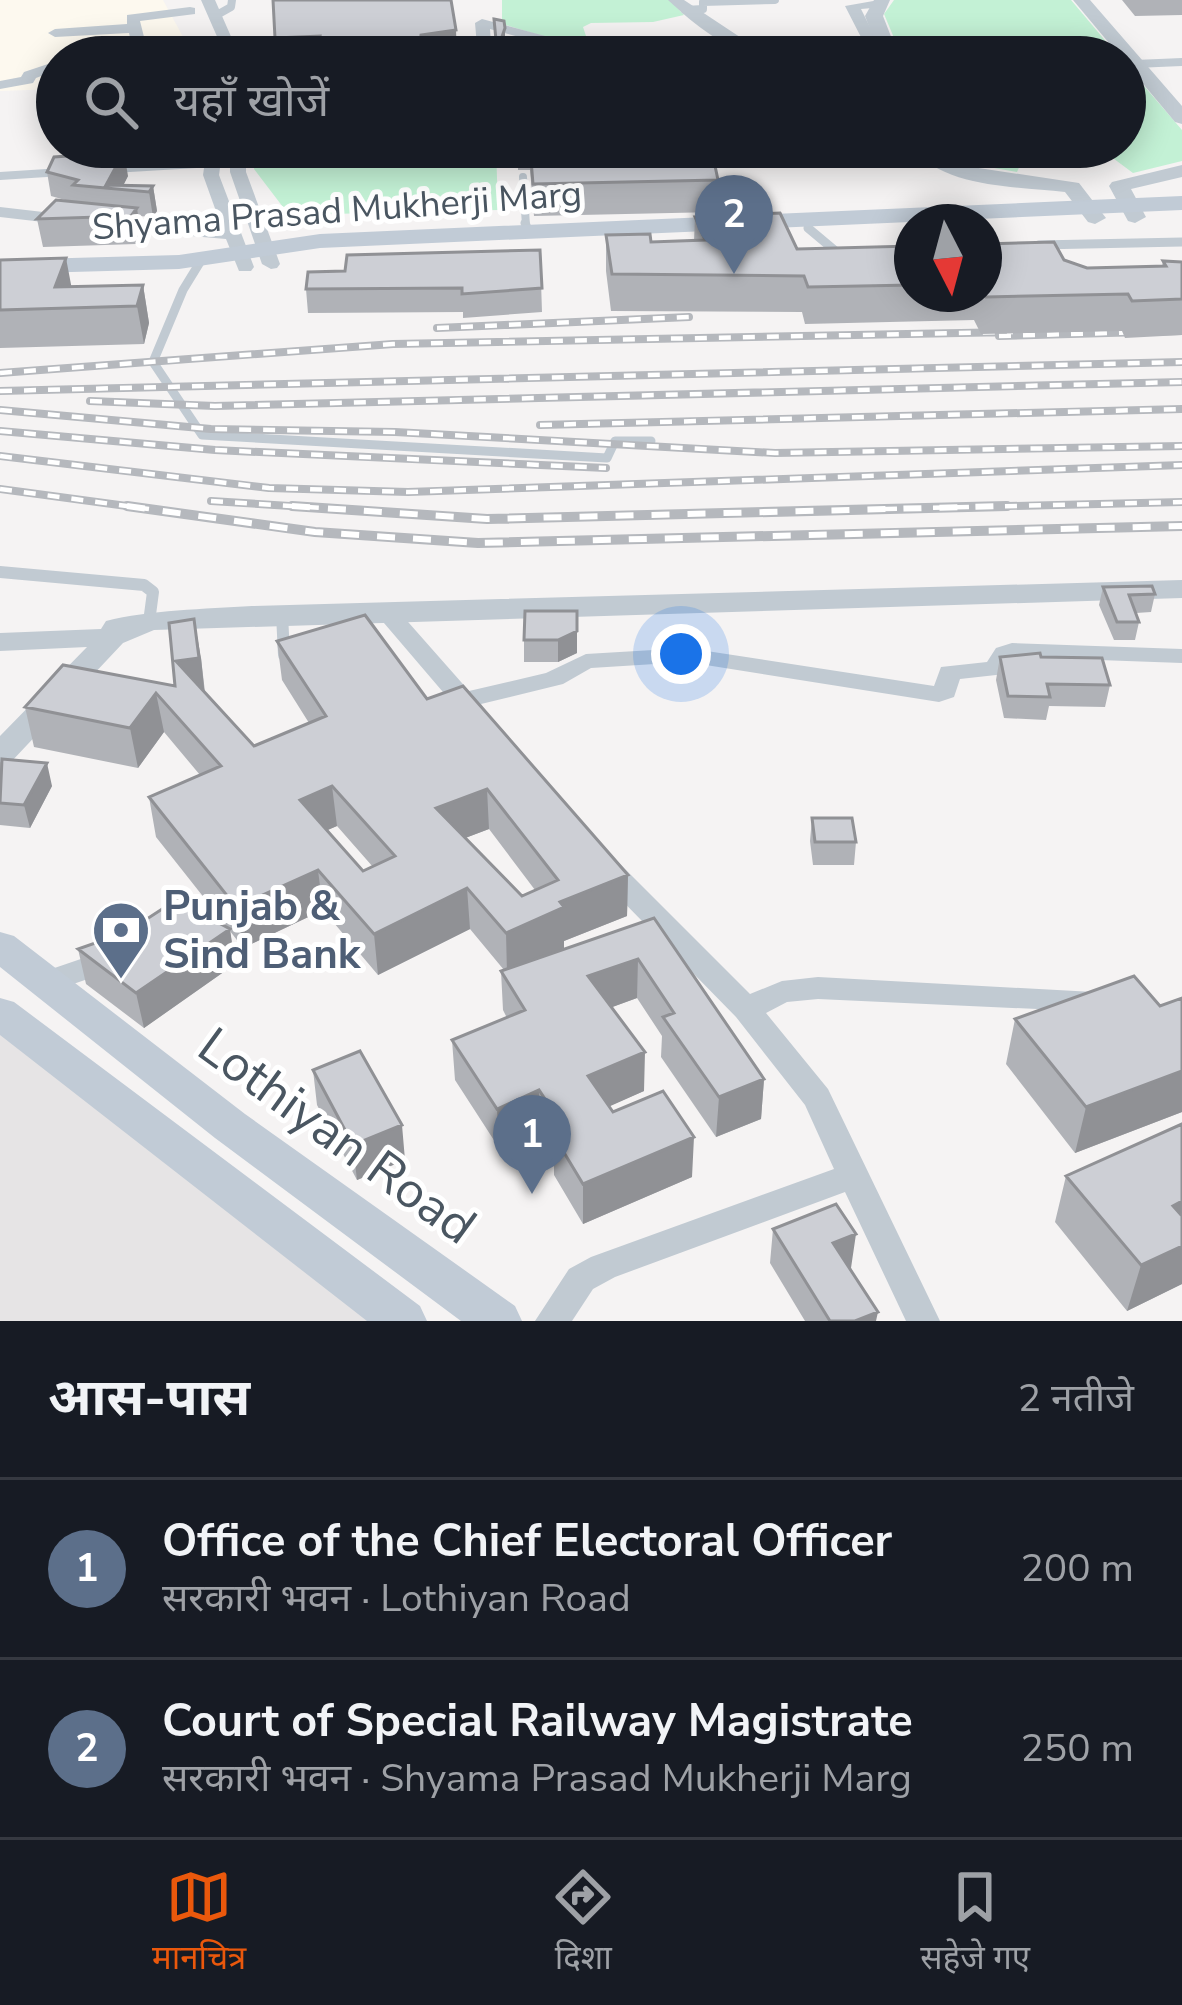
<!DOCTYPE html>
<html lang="hi">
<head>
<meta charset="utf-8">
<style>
  body { margin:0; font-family:"Nunito Sans","Noto Sans Devanagari",sans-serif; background:#20242c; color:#f1f3f6 }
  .compass { position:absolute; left:894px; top:204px; width:108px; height:108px; border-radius:50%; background:#171b24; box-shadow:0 6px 30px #0003; rotate:174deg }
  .you { position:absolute; left:681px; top:654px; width:42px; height:42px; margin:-30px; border:9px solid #fff; border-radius:50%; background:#1a73e8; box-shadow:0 0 0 18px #1a73e833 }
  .badge { display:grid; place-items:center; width:78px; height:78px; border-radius:50%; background:#ea580c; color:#fff; font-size:39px; font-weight:700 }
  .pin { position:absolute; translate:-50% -99px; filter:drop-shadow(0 3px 6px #0008) }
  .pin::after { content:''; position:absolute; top:63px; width:42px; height:36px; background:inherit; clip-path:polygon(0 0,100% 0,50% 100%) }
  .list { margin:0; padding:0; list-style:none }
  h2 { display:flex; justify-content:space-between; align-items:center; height:156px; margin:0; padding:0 48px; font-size:51px }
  h2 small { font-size:39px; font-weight:400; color:#9ea1a6 }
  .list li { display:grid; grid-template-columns:78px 1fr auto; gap:36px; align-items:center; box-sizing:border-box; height:180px; padding:0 48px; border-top:3px solid #363941 }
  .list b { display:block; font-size:45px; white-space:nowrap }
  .list p { margin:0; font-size:39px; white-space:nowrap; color:#9ea1a6 }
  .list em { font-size:39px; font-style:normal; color:#9ea1a6 }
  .icon { flex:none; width:66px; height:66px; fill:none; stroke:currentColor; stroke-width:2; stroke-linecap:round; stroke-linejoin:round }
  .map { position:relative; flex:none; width:1182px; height:1321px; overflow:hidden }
  .search { position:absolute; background:#171b24; box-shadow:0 6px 30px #0003; left:36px; right:36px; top:36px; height:132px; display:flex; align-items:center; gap:30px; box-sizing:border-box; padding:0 42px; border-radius:66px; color:#9ea1a6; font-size:45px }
  .sheet { height:516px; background:#171b24 }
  nav { display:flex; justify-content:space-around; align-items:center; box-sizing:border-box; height:168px; border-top:3px solid #363941; background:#171b24; font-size:33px; color:#9ea1a6 }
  nav a { display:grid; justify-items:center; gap:6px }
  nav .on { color:#ea580c }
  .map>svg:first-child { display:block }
  .commercial { fill:#fdf9ef }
  .education { fill:#e6e4e5 }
  .green { fill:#c3f1d5 }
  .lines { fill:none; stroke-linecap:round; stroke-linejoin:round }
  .service-far2 { stroke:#c1cad2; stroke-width:8 }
  .service-far1 { stroke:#c1cad2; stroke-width:9 }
  .service { stroke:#c1cad2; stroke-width:12 }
  .minor { fill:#c1cad2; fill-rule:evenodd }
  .tertiary { fill:#c1cad2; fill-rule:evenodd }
  .secondary { fill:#c1cbd6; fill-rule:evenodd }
  .rail-far1-casing { stroke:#b5b8bd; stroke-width:8 }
  .rail-casing { stroke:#b5b8bd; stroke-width:10 }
  .rail-far1 { stroke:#fff; stroke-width:4.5; stroke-dasharray:12; stroke-linecap:butt }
  .rail { stroke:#fff; stroke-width:6; stroke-dasharray:18; stroke-linecap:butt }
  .wall { fill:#b0b2b7; fill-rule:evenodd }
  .shaded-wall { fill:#909195 }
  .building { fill:#cdcfd5; stroke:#909195; stroke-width:3; fill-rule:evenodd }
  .labels { text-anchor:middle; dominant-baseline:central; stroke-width:10; stroke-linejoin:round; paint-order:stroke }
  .far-street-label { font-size:36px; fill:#4a5661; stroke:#fff }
  .service-label { font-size:42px; font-weight:bold; fill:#4e5e75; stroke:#fff; text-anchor:start }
  .near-street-label { font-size:51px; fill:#4a5661; stroke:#fff }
</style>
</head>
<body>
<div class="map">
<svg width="1182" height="1321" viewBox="0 0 1182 1321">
  <rect width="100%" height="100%" fill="#f5f3f3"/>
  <path class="commercial" d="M0,0H163L194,57H57V89L0,91Z"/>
  <path class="education" d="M0,1033L389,1321H0Z"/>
  <path class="green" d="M502,0H670L684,15L653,22L591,23L583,27L588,42H563L502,24Z
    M894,0H1071L1119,57H902L884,14Z
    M1125,64L1182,130V161L1133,173L1098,147H1125Z
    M256,147H496L498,210L289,215L254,169Z
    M947,147H1028L1017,172L966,163Z"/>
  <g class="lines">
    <path class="service-far2" d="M685,10L703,9V2L775,0
      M215,16L231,7L232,0
      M113,169L213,163
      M0,176L62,172
      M523,177L526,226"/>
    <path class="service-far1" d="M525,223L529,232
      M808,228L839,254
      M1039,245L1182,242
      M202,259L183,290L153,362L202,435L607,458L615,441H651"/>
    <path class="service" d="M0,572L144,585L153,592L149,622
      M282,614L284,655"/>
    <path class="minor" d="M201,0H215L240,57H226Z
      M668,0H684L770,57C733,57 695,25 668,0Z
      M879,0L886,4L884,7L861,9L879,45L872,49L865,45L845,6Z
      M190,7L195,8V14L140,21L146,45L203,39L208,40V46L117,57H72L79,53L132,47L129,33L55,37L48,33L55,29L127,24V15Z
      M482,19L560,40L632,42L639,46L632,50L560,48L490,29L492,57H478L475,23Z
      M1182,58V66L1135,68L1128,64L1135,60Z
      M57,61V70L36,78L33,83L0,89V81L21,77L24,72Z
      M207,147H223L219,175L254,267L251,271H239L226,239L110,229L101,224L110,219L222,228L203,175Z
      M230,147H246V172L280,264L277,268L271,269L262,264L230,172Z
      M0,207L69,215L77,220L69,225L0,217Z
      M386,604L394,606L469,691L546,673L586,654L687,648L934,686L941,667L987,662L996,648L1012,643L1182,649V663L1015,657L1005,674L960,679L954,697L939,702L687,662L591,668L563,684L481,704L487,713L475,721L466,719L378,616L374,611Z
      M606,857L616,860L750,994L782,981L818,977L1112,993L1117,1001L1112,1009L1102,1012L818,999L787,1002L766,1013L828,1089L940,1321H906L845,1192L615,1277L593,1289L572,1321H535L569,1269L591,1257L834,1169L805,1105L736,1017L596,874L592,867L596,860Z
      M110,949L120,952L124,960L120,968L44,994L34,991L29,983L34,975Z"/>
    <path class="tertiary" d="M874,0H890L883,16L899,57H881L865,16Z
      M1073,0H1090L1182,106V124L1175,122Z
      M911,147H932L972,167L1079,183L1106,218L1095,224L1088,222L1065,192C1015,186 946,189 911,147Z
      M1182,165V177L1131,189L1146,217L1135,223L1128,221L1109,186L1112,182Z
      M1182,580V598L154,630L123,643L11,762L0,765V736L87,647L0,651V633L101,629L106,621C149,610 205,609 252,606Z"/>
    <path class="secondary" d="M1182,196V210L320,248L179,269L0,274V260L179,255L320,234Z
      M0,932L14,936L245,1114L515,1306L522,1321H461L215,1138L0,967Z
      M0,998L14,1002L420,1306L427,1321H367L0,1035Z"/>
    <defs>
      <path id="rail-far1" d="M437,328L689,317
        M999,336L1182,331
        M0,373L393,344L1013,332
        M0,391L1182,362
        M90,401L215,406L1182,382
        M0,410L211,429L395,432L775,453L1182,446
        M540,425L1182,409
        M0,431L215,450L606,468
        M0,456L269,488L408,492L1182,465
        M0,489L149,509
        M211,501L338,509
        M885,509L1182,502"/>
      <path id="rail" d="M127,506L315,532L478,543L1182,526
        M292,506L487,519L1007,506"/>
    </defs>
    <use href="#rail-far1" class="rail-far1-casing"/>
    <use href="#rail" class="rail-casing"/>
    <use href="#rail-far1" class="rail-far1"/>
    <use href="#rail" class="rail"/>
  </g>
  <path class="wall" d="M273,0L457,57H277Z
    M1122,0H1182V15L1135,16Z
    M518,147H557V149L718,180L717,212L534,216L530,170H518Z
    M47,172L128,176L123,185L153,186L157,211L153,217L138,216L141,235L136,244L43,247L37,219L72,202L51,196Z
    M695,217L797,249L912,246V294H984L1064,260L1087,268L1162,266L1163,261L1182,262V335L1125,338L1122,331L981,334L974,320L805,324L802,312L611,311L606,271V235L651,242L694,241Z
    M540,250L542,312L463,318V312L308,313L306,289L345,271Z
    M0,260L71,287L143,285L149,323L144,344L0,348Z
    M1103,587L1155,594L1151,612L1136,613L1139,622L1135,640H1114L1099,605Z
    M577,611V653L558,662H524V640Z
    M277,641L427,699L628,875L627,916L564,941V948L554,952L654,918L764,1079L761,1119L716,1137L661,1057L662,1036L637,998L612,1007L644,1091L609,1106L613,1112L692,1177L583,1224L554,1175V1151L540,1130L499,1148L455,1080L452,1040L507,1018L503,1010L501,971L504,970L470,929L378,975L323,910L243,948L230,931L235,964L144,1028L86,984L78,949L228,928L156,837L149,797L200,775L164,732L138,768L34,747L25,707L175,686L201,658L205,692L254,746L309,723L282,680ZM337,826L373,867L363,871L327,830ZM489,829L535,890L522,896L465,838Z
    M1000,657H1041L1110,685L1105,707L1049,706L1046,720L1004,718L996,680Z
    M0,762L52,786L30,828L0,825Z
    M812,818L856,842L854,865H813L810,841Z
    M1182,998V1112L1075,1153L1006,1064L1015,1019L1160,1006Z
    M313,1070L405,1160L357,1180L317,1105Z
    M1182,1124V1284L1127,1311L1055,1222L1066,1176Z
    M773,1229L851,1268L876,1321H805L770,1263Z"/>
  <path class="shaded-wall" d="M505,28V44L501,57H495Z
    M456,30L457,57H419L421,35Z
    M124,152L128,176L121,190L106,185Z
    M153,186L157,211L153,217L149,192Z
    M137,208L141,235L136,244L131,216Z
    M66,258L73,295L55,287Z
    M143,285L149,323L144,344L137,306Z
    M194,619L201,658L205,697L176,661Z
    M577,631V653L558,662V640Z
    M156,693L164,732L138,768L130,728Z
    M47,763L52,786L30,828L24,805Z
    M332,786L337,826L305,840L300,800Z
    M487,789L489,829L439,848L436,808Z
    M318,870L323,910L243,948L236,907Z
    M628,875L627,916L564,941V948L507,974L506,933L560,902Z
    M467,888L470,929L378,975L374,934Z
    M230,929L235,964L144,1028L136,993Z
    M638,959L637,998L588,1016V976Z
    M645,1052L644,1091L588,1116V1076Z
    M1182,1071V1112L1075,1153L1086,1107Z
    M764,1079L761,1119L716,1137L719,1097Z
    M539,1090L540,1130L499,1148L497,1109Z
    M402,1125L405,1160L357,1180L353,1145Z
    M694,1137L692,1177L583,1224V1184Z
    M1182,1201V1240L1173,1206Z
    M856,1234L851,1268L829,1277L833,1243Z
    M1182,1246V1284L1127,1311L1141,1265Z
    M878,1312L876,1321H855Z"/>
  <path class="building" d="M273,0H451L456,30L421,35L419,57H316L320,36L275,38Z
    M494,19L504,21L505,28L495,57H489L488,45L496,40Z
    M702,45H719L723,57H705Z
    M574,54H606L607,57H575Z
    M530,147H557V149L711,147L718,180L533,184Z
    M124,152L106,185L153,186L149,192L73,185L78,180L47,172L54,157Z
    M56,200L137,208L131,216L37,219Z
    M780,213L797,249L912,246V285L808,287L804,276L612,274L606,235L650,234L651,242L705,240L695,217Z
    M1054,242L1064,260L1087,268L1166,266L1163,261L1182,262V299L1132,301L1128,294L986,297L984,293V244Z
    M540,250L542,288L462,294V288L306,289L308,272L345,271L347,255Z
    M66,258L55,287L143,285L137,306L0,310V260Z
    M1152,586L1155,594L1129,595L1139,622H1117L1103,587Z
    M525,611H577V631L558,640H524Z
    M365,615L427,699L463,686L628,875L560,902L564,907L506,933L467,888L374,934L318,870L236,907L149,797L221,766L156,693L130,728L25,707L63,665L175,686L169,623L194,619L199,658L176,661L254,746L326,716L277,641ZM332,786L395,856L363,871L300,800ZM487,789L558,880L522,896L436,808Z
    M1040,653L1041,657L1102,658L1110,685L1047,684L1050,697L1008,696L1000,657Z
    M2,759L47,763L24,805L0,803Z
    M812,818H852L856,842H815Z
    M176,900L230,929L136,993L78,949L127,932Z
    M654,918L764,1079L719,1097L663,1017L674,1013L638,959L588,976L645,1052L588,1076L613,1112L663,1091L694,1137L583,1184L554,1136L566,1131L539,1090L497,1109L452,1040L525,1010L501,971Z
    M1134,976L1160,1006L1182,998V1071L1086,1107L1015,1019Z
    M360,1051L402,1125L353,1145L313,1070Z
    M1182,1124V1201L1173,1206L1182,1216V1246L1141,1265L1066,1176Z
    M836,1204L856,1234L833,1243L878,1312L855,1321H830L773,1229Z"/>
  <defs>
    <symbol id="bank-pin" viewBox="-11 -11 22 30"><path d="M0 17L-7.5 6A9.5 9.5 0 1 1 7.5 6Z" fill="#5c6f8a" stroke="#fff"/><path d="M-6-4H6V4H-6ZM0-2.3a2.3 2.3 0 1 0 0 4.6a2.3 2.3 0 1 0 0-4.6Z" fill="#fff"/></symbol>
  </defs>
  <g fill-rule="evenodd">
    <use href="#bank-pin" x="88" y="897" width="66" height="90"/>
  </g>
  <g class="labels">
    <g class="far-street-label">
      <text transform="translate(337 211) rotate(-4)">Shyama Prasad Mukherji Marg</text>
    </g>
    <g class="service-label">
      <text x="163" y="906">Punjab &amp;<tspan x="163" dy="48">Sind Bank</tspan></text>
    </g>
    <g class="near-street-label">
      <text transform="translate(337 1136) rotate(36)">Lothiyan Road</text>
    </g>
  </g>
</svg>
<svg class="compass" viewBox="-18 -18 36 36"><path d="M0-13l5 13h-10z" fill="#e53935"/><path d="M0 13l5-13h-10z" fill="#9ea1a6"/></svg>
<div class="you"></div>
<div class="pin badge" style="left:532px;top:1194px;background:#5c6f8a">1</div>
<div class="pin badge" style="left:734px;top:274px;background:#5c6f8a">2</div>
<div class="search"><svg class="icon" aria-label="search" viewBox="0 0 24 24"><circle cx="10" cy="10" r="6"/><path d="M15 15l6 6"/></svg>यहाँ खोजें</div>
</div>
<section class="sheet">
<h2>आस-पास<small>2 नतीजे</small></h2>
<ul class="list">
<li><span class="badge" style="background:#5c6f8a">1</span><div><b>Office of the Chief Electoral Officer</b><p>सरकारी भवन · Lothiyan Road</p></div><em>200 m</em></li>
<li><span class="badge" style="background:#5c6f8a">2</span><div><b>Court of Special Railway Magistrate</b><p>सरकारी भवन · Shyama Prasad Mukherji Marg</p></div><em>250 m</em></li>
</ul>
</section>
<nav>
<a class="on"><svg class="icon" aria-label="map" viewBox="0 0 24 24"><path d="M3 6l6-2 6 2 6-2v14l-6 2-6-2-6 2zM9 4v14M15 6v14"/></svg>मानचित्र</a>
<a><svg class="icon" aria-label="directions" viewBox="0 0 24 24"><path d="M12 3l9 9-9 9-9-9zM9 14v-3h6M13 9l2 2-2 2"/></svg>दिशा</a>
<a><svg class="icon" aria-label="saved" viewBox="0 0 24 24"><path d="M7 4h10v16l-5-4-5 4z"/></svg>सहेजे गए</a>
</nav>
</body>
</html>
